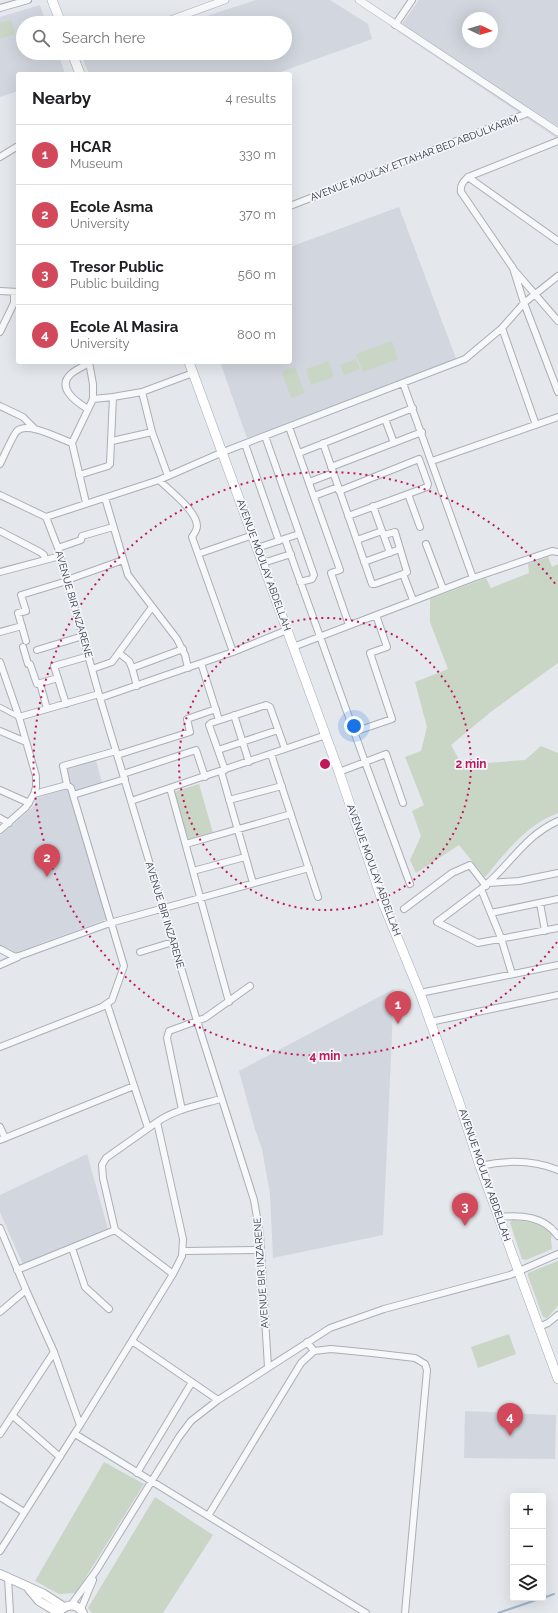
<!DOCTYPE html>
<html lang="en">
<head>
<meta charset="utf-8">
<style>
  body { margin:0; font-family:Raleway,sans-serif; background:#f6f6f6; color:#202124 }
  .controls { position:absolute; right:12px; bottom:12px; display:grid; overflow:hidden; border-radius:4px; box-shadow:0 4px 16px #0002 }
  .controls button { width:36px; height:36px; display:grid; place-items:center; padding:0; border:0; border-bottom:1px solid #e0e0e0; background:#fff; color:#202124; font:20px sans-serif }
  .compass { position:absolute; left:462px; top:12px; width:36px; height:36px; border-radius:50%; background:#fff; box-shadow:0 4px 16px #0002; rotate:94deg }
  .you { position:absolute; left:354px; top:726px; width:14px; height:14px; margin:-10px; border:3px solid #fff; border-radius:50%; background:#1a73e8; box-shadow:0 0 0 6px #1a73e833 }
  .badge { display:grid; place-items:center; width:26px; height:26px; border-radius:50%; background:#d1495b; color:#fff; font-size:13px; font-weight:700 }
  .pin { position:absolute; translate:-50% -33px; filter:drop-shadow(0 1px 2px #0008) }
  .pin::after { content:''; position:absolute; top:21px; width:14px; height:12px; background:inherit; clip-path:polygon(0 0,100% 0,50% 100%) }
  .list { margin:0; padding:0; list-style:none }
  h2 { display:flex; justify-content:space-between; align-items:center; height:52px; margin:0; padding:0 16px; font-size:17px }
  h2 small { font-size:13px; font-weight:400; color:#757577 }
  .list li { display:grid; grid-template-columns:26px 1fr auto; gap:12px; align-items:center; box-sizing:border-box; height:60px; padding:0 16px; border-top:1px solid #e0e0e0 }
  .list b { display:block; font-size:15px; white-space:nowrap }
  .list p { margin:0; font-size:13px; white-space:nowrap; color:#757577 }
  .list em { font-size:13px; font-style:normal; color:#757577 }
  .icon { flex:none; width:22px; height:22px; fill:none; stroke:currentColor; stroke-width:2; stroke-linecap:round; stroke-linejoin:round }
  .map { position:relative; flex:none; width:558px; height:1613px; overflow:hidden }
  .search { position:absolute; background:#fff; box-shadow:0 4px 16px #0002; left:16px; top:16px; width:276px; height:44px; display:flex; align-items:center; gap:10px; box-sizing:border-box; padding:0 14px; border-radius:22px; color:#757577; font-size:15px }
  .panel { position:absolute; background:#fff; box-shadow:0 4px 16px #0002; left:16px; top:72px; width:276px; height:292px; border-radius:4px }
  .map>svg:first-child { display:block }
  .built { fill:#d2d6de; fill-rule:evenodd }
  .green { fill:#c9d6c5 }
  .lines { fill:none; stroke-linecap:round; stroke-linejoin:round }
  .stream { stroke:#9fb4cc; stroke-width:2 }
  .pedestrian-casing { stroke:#a9aeb7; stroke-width:6 }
  .minor-casing { stroke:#a9aeb7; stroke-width:8 }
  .tertiary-casing { stroke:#a9aeb7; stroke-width:8 }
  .secondary-casing { stroke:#a9aeb7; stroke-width:10 }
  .primary-casing { stroke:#a3abb8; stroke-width:10 }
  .pedestrian { stroke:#f7f8fa; stroke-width:4.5 }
  .minor { stroke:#f7f8fa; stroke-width:6 }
  .tertiary { stroke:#f7f8fa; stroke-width:7 }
  .secondary { stroke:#fff; stroke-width:8 }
  .primary { stroke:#fff; stroke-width:9 }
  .ring { fill:none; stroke:#c2185b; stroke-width:2; stroke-dasharray:2 4 }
  .labels { text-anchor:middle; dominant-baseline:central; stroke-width:3.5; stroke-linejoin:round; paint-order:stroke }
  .street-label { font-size:10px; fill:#2b3445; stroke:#f4f6f9 }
  .centre { fill:#c2185b; stroke:#f4f6f9; stroke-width:2 }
  .ring-label { font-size:12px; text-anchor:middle; font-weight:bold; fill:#c2185b; stroke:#f4f6f9; stroke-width:3.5; stroke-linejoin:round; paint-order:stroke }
</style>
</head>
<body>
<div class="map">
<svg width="558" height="1613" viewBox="0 0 558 1613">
  <rect width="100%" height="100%" fill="#e4e7ec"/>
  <path class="built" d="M256,0H330L368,24L372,39L275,74H89L82,56L93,53H285V23H185Z
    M419,0H558V139L397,31ZM468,18H492V42H468Z
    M40,5L46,23H23V53H58L65,74H18V91L0,97V17Z
    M399,207L457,361L351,401L247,438L220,362H290V247Z
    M96,760L102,783L73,792L66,768Z
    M68,788L107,919L7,956L0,952V836L34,806L37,798Z
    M394,989L383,1235L273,1258L270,1194L262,1149L255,1129L239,1071Z
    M87,1154L108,1229L23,1265L0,1212V1195Z
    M465,1411L556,1415L555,1459L464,1458Z"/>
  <path class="green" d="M11,20L15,34L0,39V23Z
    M392,341L398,359L363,372L356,354Z
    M356,359L360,369L344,375L340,365Z
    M329,361L334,377L311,385L306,369Z
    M295,367L305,393L291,398L282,372Z
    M548,557L552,567L558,564V663L492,711L451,745L462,765L525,760L541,746L558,753V813C526,825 506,852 485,877L459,845L416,873L410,860L421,836L412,811L424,805L405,757L421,751L427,727L415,682L448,669L430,622V599L486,578L491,588L529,573L528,564Z
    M199,784L213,833L188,840L174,792Z
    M512,1220C527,1221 541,1223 552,1234L551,1239L552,1249L526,1260L522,1259L510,1223Z
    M558,1261V1306L547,1318L543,1317L528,1276V1273Z
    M509,1334L516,1354L478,1368L471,1347Z
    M104,1462L144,1484L76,1593L59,1594L35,1581Z
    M155,1497L213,1535L163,1613H92L88,1608Z"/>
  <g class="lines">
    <path class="stream" d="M543,1598L554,1594
      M498,1613L542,1598"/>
    <defs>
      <path id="pedestrian" d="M0,707L19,717"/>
      <path id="minor" d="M0,8L28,0
        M395,25L412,0
        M558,141L468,177C463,182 460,185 461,192L513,268L524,303L558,392
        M0,157L18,146
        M468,177L558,241
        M290,206L528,113
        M515,271L558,321
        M0,291L18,292
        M502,328L536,425
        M0,332L14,303V293
        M403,383L473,578
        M142,392L152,432L168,476
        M93,399L113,397L142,392L193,373
        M0,406L23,417L34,428
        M88,409C76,402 55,387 72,373C77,369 84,366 89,363
        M385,419L394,443
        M289,427L340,570L331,573L349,625
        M265,436L314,575L312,579L300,582
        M112,441L152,432
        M323,443L372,584H375L403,574
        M245,444L279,541
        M299,453L413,408
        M432,461L558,417
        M0,464C3,458 13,435 17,431C28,421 60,439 72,443
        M331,467L422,432
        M79,475L108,466L110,464L113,397
        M159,480C169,490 197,511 197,526C197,530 194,534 192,537L233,652
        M309,482L333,473
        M339,491L419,459L428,484L427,487L348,516
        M408,494L420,527
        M0,495L46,517L58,548L100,698L197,1021L254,1200L260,1235L268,1367
        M314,496L338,487
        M105,498L128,575L177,639L185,655L188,668
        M86,503L72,443L93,399V384L89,362
        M373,506L390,553
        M46,517L159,480L223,452L465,359L502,328L524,303L558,276
        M0,531L40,552L44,555L45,560
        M384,535L395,532L407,572L403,574L413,600
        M285,539L365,762L410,884
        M357,540L382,531
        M426,544L443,589
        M58,548L81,540L82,536L113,527
        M257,548L299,534
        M198,554L253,535
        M364,562L400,549
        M263,563L291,554
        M0,572L60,556
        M67,580L123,560
        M0,632L22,626
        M26,641L18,613L26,611L21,595L67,581
        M23,647L28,664H30L37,684L58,678
        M293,647L473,578L552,551L558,552
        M37,650L83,636
        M119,653L129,661L132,668
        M0,662L19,717
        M201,663L219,720
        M92,669L112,662L152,607
        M40,683L47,709
        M137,686L132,668L183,649
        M100,698L233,652L287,630
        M66,704L54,666L89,656
        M234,715L249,762
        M0,731L26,742
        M354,732L392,719L370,653L387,647L376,615
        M218,750L278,730
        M271,754L318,897
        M117,755L190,732L187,719L216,709
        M225,770L209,725L211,723L266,705L270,707L285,749
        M221,771L253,883
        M339,772L386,754L403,803
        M123,774L196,750L205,777
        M67,785L63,766L116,751
        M170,788L229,1002
        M0,790L29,803
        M34,794L67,785L71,788L73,795
        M229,800L282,786
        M131,801L326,735
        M0,818L9,823
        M0,830L26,807L34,794L36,787V776L19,717L99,694
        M186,844L291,814
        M193,871L245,857
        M489,883L519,881L558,873
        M481,889L437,922L478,943L558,928
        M540,903L545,931
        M404,909L452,873L470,865L486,886
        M491,913L558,899
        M0,949L15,957L19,956L110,923L309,868
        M140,952L173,942
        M0,965L18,957
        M512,974L501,938L481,889C509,867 524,836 558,821
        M420,993L558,965
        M107,1004L148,1128
        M430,1022L558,995
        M0,1047L102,1007L112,1000L124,966L73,795L125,779
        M182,1110L167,1038L169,1031L205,1018L250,986
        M0,1127L5,1138
        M0,1140L134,1086
        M480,1166C506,1160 533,1160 558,1170
        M499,1217C521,1215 544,1216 558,1236
        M0,1228L26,1290L54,1352L80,1425L0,1551
        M115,1230L173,1274
        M72,1248L85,1287L109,1309
        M184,1251L261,1250
        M17,1270L115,1230L103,1178L102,1165L106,1158L157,1122
        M0,1312L26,1290
        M539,1327L548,1323L558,1315
        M132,1341L218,1400
        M307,1342L314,1351L331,1349L372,1353L415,1358L425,1364L427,1370L405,1613
        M13,1416L60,1457
        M80,1425L173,1274L182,1256L183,1239L157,1122C176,1109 199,1105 221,1099
        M0,1434L54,1352
        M75,1434L366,1613
        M137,1473L192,1382
        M0,1497L24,1512
        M208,1516L301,1363L314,1351
        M8,1578L10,1613
        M71,1605L96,1571L179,1437L191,1421L218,1400L330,1328L384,1309L510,1275L558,1254
        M81,1609L93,1580"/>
      <path id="tertiary" d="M359,0L558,132
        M162,23L225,0"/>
      <path id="secondary" d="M0,1574L44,1594L64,1607
        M29,1589L39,1601L59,1613
        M61,1610C68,1603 78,1604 83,1613"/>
      <path id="primary" d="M52,0L61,23
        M72,53L80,74
        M189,362L339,772L383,903L420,993L459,1102L480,1166L558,1379"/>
    </defs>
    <use href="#pedestrian" class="pedestrian-casing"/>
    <use href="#minor" class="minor-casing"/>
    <use href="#tertiary" class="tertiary-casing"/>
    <use href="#secondary" class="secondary-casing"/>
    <use href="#primary" class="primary-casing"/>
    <use href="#pedestrian" class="pedestrian"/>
    <use href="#minor" class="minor"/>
    <use href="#tertiary" class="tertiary"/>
    <use href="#secondary" class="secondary"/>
    <use href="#primary" class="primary"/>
  </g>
  <g class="ring">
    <circle cx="325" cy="764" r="146"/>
    <path d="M557 942A292 292 0 1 1 557 586"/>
  </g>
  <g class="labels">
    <g class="street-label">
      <text transform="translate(414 158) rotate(-21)">AVENUE MOULAY ETTAHAR BED ABDULKARIM</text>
      <text transform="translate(264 565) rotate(70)">AVENUE MOULAY ABDELLAH</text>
      <text transform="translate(74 604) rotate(74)">AVENUE BIR INZARENE</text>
      <text transform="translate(374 870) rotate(70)">AVENUE MOULAY ABDELLAH</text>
      <text transform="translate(165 915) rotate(73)">AVENUE BIR INZARENE</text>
      <text transform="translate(485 1175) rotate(71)">AVENUE MOULAY ABDELLAH</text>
      <text transform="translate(261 1273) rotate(-94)">AVENUE BIR INZARENE</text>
    </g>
  </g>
  <circle cx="325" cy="764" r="6" class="centre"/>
  <g class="ring-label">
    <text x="471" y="768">2 min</text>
    <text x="325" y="1060">4 min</text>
  </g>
</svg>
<div class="controls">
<button>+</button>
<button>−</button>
<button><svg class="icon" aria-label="layers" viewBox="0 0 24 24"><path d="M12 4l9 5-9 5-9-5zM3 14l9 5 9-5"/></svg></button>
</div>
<svg class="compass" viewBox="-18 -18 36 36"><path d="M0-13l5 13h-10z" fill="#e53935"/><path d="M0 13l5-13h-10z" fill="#757577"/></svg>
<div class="you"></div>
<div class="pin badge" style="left:398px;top:1024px">1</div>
<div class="pin badge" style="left:47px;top:877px">2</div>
<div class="pin badge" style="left:465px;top:1226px">3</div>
<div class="pin badge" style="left:510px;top:1436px">4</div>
<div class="search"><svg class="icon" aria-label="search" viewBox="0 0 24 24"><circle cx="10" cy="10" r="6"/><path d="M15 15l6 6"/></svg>Search here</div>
<section class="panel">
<h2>Nearby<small>4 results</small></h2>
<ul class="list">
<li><span class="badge">1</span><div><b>HCAR</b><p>Museum</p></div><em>330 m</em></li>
<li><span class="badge">2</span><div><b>Ecole Asma</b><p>University</p></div><em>370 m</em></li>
<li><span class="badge">3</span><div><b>Tresor Public</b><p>Public building</p></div><em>560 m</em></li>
<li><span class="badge">4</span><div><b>Ecole Al Masira</b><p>University</p></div><em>800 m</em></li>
</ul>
</section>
</div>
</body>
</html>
